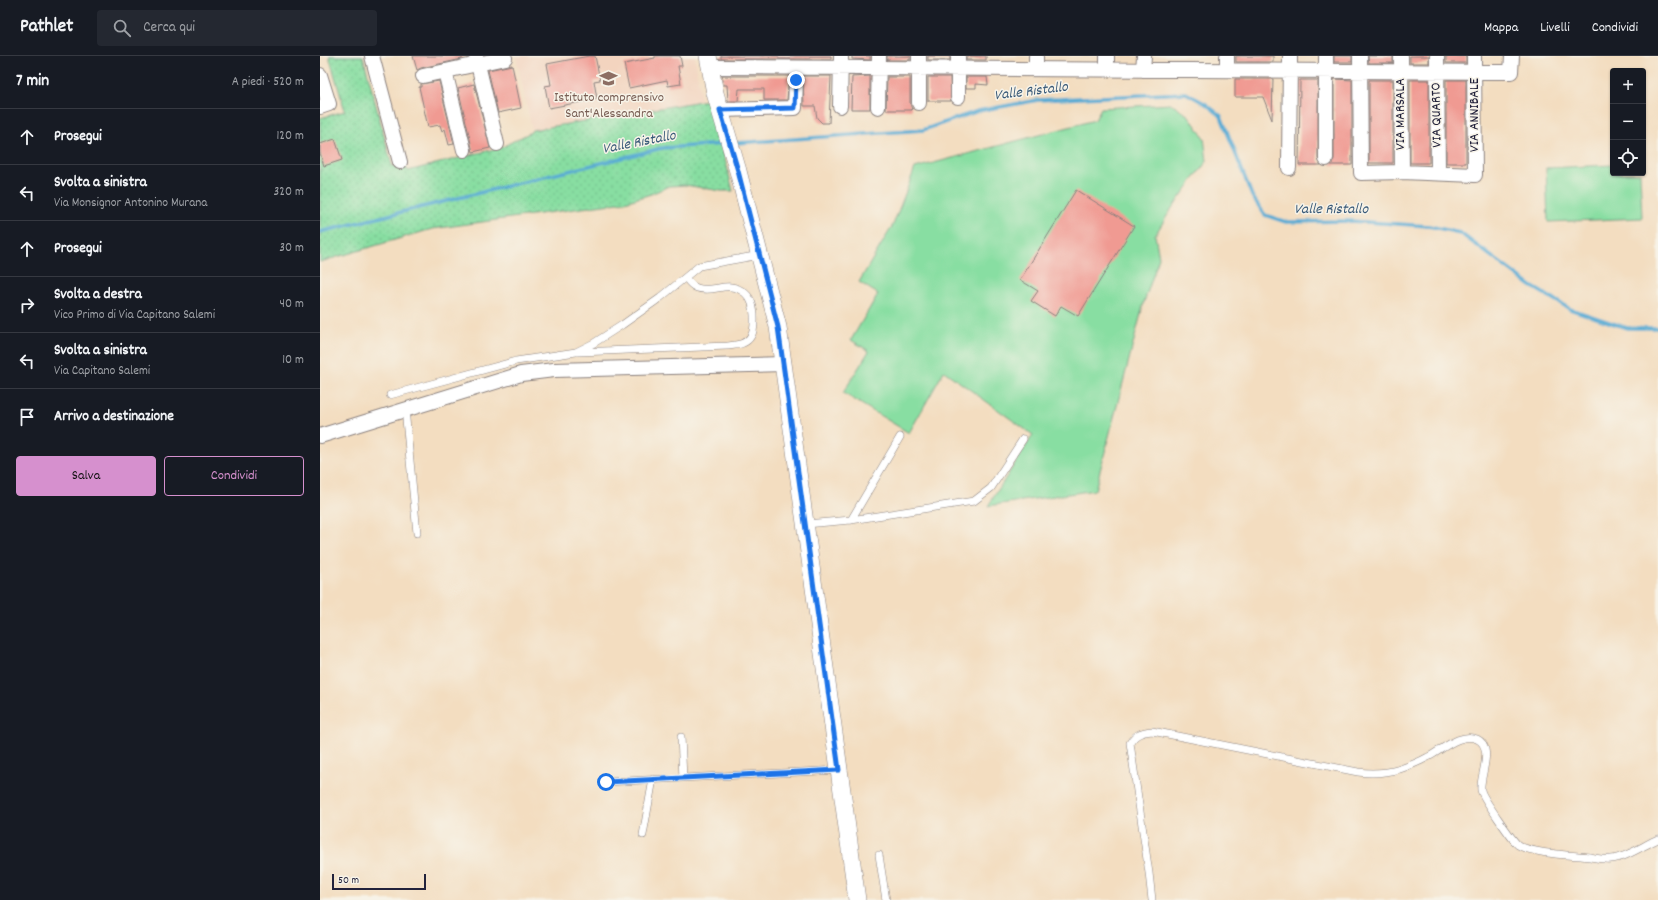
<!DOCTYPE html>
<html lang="it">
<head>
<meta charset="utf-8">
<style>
  body { margin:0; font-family:Dekko,sans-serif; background:#242831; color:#f1f3f6 }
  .controls { position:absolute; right:12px; top:12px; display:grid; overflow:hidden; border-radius:4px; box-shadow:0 1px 3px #0004 }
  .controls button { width:36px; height:36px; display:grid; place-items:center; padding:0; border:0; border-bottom:1px solid #363941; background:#171b24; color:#f1f3f6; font:20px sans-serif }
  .scale { position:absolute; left:12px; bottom:10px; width:94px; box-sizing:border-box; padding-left:4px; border:2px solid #22223b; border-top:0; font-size:11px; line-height:14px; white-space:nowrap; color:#22223b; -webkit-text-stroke:3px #f7f3e8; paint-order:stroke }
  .stop { position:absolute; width:12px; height:12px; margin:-9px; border:3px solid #1a73e8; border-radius:50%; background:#fff }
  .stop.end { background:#1a73e8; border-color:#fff; box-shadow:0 1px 4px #0008 }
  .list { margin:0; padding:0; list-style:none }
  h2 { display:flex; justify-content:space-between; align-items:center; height:52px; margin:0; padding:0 16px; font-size:17px }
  h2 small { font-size:13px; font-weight:400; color:#9ea1a6 }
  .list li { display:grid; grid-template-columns:26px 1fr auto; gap:12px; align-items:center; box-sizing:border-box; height:56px; padding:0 16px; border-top:1px solid #363941 }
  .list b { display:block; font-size:15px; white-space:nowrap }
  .list p { margin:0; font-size:13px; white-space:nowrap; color:#9ea1a6 }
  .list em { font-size:13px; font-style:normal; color:#9ea1a6 }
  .actions { display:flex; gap:8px; padding:12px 16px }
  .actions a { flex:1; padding:9px 0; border:1px solid #d690ce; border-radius:4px; text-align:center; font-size:14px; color:#d690ce }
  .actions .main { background:#d690ce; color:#111 }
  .icon { flex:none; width:22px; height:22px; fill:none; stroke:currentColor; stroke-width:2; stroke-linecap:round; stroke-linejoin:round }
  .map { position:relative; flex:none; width:1338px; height:844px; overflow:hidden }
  header { display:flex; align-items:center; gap:24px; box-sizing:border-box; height:56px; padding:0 20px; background:#171b24; border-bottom:1px solid #363941 }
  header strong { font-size:19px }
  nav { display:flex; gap:22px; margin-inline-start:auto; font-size:14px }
  .search { width:280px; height:36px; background:#242831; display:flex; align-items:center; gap:10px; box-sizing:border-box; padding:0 14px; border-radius:4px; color:#9ea1a6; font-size:15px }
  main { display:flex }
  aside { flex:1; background:#171b24 }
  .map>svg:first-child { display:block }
  .built { fill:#f3d4bf }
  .grass { fill:url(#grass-dots); stroke:#55806e }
  .park { fill:#88dea2; stroke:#55806e }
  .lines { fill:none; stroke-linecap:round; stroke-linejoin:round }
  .stream { stroke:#59abd4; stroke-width:3.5 }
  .building { fill:#f09a92 }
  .service-casing { stroke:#8a807e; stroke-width:8 }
  .minor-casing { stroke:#8a807e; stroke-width:16 }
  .tertiary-casing { stroke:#8a807e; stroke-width:18 }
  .service { stroke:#fff; stroke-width:7 }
  .minor { stroke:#fff; stroke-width:14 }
  .tertiary { stroke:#fff; stroke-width:17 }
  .route { stroke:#1a73e8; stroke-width:5 }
  .labels { text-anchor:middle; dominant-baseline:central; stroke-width:3; stroke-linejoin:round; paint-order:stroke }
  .education-label { font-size:14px; fill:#785e54; stroke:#f7f3e8 }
  .street-label { font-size:14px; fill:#22223b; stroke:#f7f3e8 }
  .water-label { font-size:15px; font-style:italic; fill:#385978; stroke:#f7f3e8 }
</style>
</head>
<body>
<header>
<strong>Pathlet</strong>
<div class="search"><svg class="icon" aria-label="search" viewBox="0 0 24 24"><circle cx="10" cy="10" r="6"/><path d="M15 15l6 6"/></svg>Cerca qui</div>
<nav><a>Mappa</a><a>Livelli</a><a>Condividi</a></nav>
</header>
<main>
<aside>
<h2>7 min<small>A piedi · 520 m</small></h2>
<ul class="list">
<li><svg class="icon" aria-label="ahead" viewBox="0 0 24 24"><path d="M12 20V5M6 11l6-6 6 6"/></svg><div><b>Prosegui</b></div><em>120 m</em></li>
<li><svg class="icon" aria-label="left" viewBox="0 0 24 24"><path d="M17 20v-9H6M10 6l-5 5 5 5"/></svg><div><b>Svolta a sinistra</b><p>Via Monsignor Antonino Murana</p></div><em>320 m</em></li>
<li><svg class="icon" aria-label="ahead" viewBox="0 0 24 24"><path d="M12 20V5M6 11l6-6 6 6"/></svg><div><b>Prosegui</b></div><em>30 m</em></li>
<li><svg class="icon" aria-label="right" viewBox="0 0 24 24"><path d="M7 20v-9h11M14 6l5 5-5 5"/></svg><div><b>Svolta a destra</b><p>Vico Primo di Via Capitano Salemi</p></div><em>40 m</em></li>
<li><svg class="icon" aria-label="left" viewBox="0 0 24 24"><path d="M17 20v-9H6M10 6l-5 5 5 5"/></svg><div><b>Svolta a sinistra</b><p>Via Capitano Salemi</p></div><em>10 m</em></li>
<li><svg class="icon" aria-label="arrive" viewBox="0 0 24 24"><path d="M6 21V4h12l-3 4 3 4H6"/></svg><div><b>Arrivo a destinazione</b></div></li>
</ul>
<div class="actions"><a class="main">Salva</a><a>Condividi</a></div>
</aside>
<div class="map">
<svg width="1338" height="844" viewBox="0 0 1338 844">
  <defs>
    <pattern id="grass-dots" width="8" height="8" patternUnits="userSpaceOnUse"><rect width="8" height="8" fill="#88dea2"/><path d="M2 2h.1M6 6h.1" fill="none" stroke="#75be8c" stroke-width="1.8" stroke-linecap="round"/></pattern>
  </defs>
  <rect width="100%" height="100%" fill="#f7f3e8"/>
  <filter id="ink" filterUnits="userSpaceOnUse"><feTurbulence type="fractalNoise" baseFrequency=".025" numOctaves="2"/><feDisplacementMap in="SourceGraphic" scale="8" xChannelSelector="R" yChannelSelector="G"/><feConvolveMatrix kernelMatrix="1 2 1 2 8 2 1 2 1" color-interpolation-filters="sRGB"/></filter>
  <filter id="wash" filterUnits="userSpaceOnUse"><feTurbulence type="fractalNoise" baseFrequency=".012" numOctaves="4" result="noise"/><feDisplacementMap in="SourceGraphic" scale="16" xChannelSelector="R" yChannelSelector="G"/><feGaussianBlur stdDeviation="0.9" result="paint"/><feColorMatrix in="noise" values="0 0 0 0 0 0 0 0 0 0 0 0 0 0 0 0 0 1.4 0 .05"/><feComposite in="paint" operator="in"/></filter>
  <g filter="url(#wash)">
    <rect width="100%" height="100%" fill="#f3ddc0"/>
    <path class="built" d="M196,0H375L381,45L212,74Z"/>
    <path class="grass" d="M9,0H43L72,110H85L88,115L182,91L211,76L212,74L387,44L395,63L413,135H401L365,129L349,130L331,138L305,146L112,173L0,206V62L25,55Z"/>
    <path class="park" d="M851,48L869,60L884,82L887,105L852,152L835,179L839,202L824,246L775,434L668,450L713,379L624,315L589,377L523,337L549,295L531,284L558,238L539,226L573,169L595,112L775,64L781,52Z
      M1293,109V117H1320L1322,162L1228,166L1226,112Z"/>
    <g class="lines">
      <path class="stream" d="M415,87L603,74L658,55L718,44L866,37L886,48L901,60L932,140L945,159L966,166L1030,165L1109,170L1140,177L1211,230L1250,253L1307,272H1338
        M0,176L342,92L405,88"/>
    </g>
    <g id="blocks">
      <path class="building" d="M93,0H142V3L101,12L97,14Z
        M269,0H275L280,24L274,25L277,43L229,52L225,30L231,29L227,8Z
        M335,0H360L362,10H358L361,28L348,30L347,24L309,32L304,8L335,2Z
        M401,0H511V3H401Z
        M532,0H550V4L532,3Z
        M567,0H590V4H567Z
        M608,0H630V4H608Z
        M646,0H666V4H646Z
        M916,0H953V6H916Z
        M1014,0H1032V6H1014Z
        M1048,0H1073V7H1049Z
        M1090,0H1109V7H1090Z
        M1126,0H1146V7H1126Z
        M192,9L201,52L178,57L168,14Z
        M402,20H469L467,44H444V33H419L418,45H408L407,29H404Z
        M483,20H511L509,67H502L497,62L495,50H484Z
        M550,20V53H531L532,21Z
        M567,21H590V47L592,54H566Z
        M608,21H630L631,45H608Z
        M646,21H667L668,29L656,28V32H646Z
        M915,23H953L952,64L943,41H915Z
        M1014,23L1032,24V109H1011L1014,103Z
        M980,24H998V103L1001,109H979Z
        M1049,24H1073V107H1049Z
        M1090,24H1109V107H1090Z
        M1126,24H1146V107H1126Z
        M119,25L134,88L129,89L125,73L122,75L120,69L108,71L99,31H101V28Z
        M154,28L170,92L153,96L138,32Z
        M15,83L22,104L4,110L0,97V88Z
        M756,134L814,170L758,260L741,250L735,260L711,245L718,235L700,224Z"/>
    </g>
  </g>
  <g filter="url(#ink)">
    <use href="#blocks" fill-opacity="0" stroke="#8a807e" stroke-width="1"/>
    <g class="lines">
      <defs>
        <path id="service" d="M259,296L407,290C416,289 426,289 431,280C435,274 434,266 434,259C433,250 432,243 425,237C408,223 394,238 377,232C372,230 369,227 366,222
          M70,339L196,305L256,296L274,287L302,269L340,242L379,210L440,199
          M85,353L97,477
          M531,464L580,381
          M486,468L531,464L654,445L671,432L703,383
          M361,681L363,722
          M286,726L519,714
          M323,779L333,723
          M559,799L566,844
          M832,844L829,817L810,687C815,678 822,676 832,675L1038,716C1052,718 1066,717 1080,713C1089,710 1099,706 1108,701C1122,694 1140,676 1157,683C1175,691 1159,721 1161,734C1162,741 1193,785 1198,789C1213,798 1252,799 1270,801C1276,802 1284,804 1291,803C1306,802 1324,789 1338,783"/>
        <path id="minor" d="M52,0L80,106
          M156,0L177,88
          M1006,0V103
          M1040,0L1041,117L1082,116L1155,119L1154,0
          M1081,0L1082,116
          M1117,0L1118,117
          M390,11L1191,16L1192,0
          M716,13V0
          M787,13V0
          M823,14L824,0
          M907,14V0
          M125,15L144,94
          M0,19L9,48L0,51
          M103,20L185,2
          M638,41V0
          M599,47V0
          M520,50L521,0
          M558,51L559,0
          M400,54L475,52L476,24
          M969,112L970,0
          M0,380L201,318L234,314L464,308"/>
        <path id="tertiary" d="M388,0L395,37L418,115L458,271L537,844"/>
      </defs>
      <use href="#service" class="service-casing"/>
      <use href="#minor" class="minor-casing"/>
      <use href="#tertiary" class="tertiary-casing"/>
      <use href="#service" class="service"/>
      <use href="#minor" class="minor"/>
      <use href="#tertiary" class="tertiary"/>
    </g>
  </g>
  <g class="lines" filter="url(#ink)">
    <path class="route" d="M286,726L519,714L458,271L418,115L400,54L475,52L476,24"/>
  </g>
  <defs>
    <symbol id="school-bare" viewBox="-9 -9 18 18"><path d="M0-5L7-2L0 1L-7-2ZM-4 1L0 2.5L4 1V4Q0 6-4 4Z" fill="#8d6e63" stroke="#f7f3e8" stroke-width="2.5" paint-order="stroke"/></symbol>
  </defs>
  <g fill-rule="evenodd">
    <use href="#school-bare" x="276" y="10" width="25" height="25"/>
  </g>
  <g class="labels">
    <g class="education-label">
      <text x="289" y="42">Istituto comprensivo<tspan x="289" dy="16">Sant'Alessandra</tspan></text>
    </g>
    <g class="street-label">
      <text transform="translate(1081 58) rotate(-90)">VIA MARSALA</text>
      <text transform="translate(1117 59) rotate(-91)">VIA QUARTO</text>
      <text transform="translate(1155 59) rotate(-90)">VIA ANNIBALE</text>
    </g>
    <g class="water-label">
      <text transform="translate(711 36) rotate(-7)">Valle Ristallo</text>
      <text transform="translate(319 87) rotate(-11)">Valle Ristallo</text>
      <text x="1011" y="154">Valle Ristallo</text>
    </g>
  </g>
</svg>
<div class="controls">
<button>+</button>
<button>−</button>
<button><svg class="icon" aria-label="locate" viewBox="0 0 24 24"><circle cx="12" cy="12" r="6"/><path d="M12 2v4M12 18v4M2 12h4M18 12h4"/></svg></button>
</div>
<div class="scale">50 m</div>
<div class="stop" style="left:286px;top:726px"></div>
<div class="stop end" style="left:476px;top:24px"></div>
</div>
</main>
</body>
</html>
